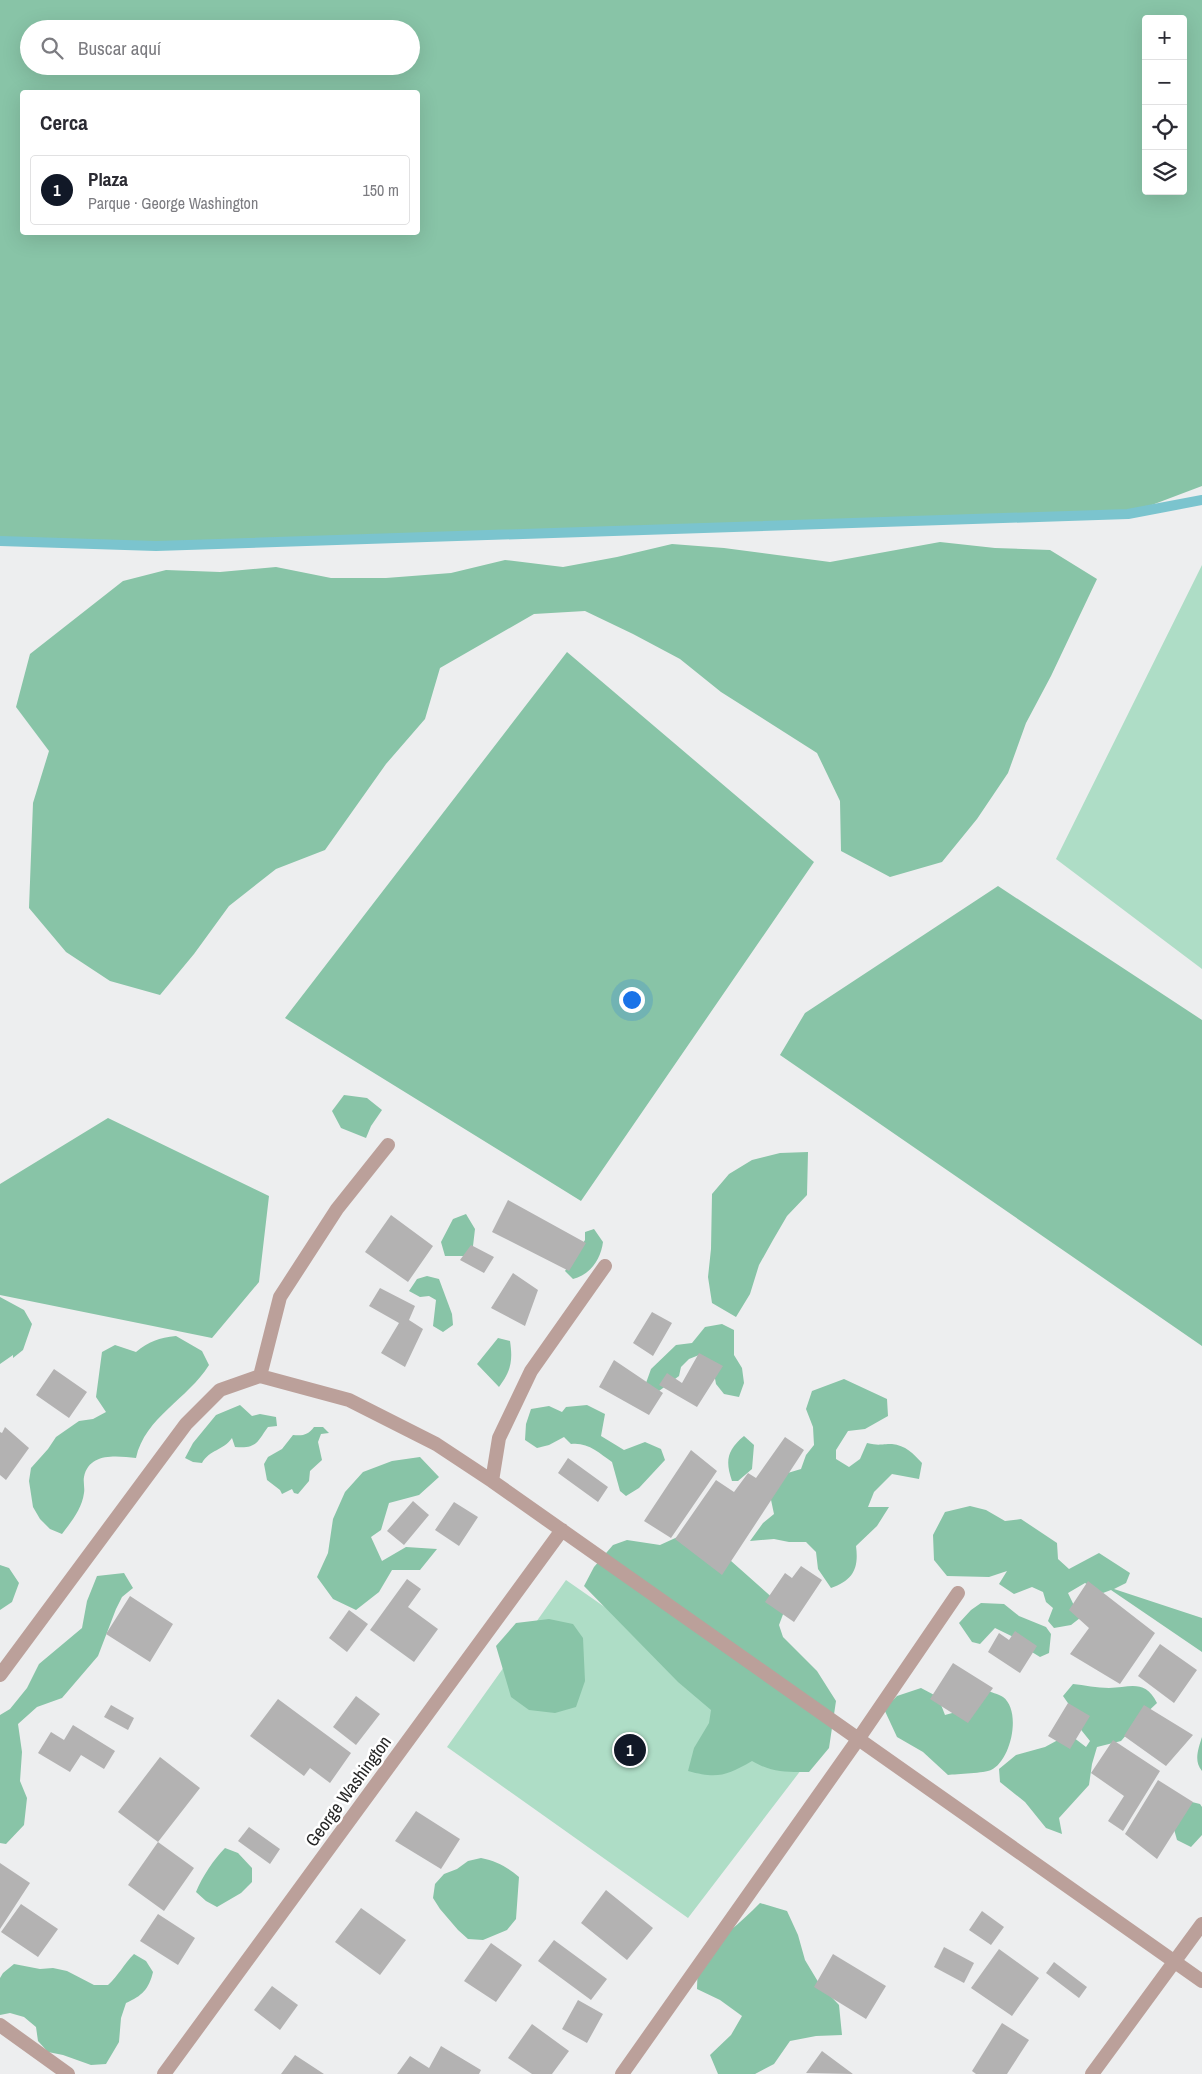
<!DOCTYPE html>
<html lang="es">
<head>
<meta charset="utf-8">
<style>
  body { margin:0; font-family:"Archivo Narrow",sans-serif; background:#f2f2f3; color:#2b2b33 }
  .controls { position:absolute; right:15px; top:15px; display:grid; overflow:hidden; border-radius:5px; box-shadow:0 5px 20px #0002 }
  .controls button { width:45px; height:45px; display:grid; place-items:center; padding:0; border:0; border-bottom:1px solid #e1e1e2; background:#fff; color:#2b2b33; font:25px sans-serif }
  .you { position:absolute; left:631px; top:999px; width:18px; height:18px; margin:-12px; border:4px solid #fff; border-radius:50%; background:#1a73e8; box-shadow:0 0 0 8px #1a73e833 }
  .badge { display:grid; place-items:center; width:32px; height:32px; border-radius:50%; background:#111827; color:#fff; font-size:16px; font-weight:700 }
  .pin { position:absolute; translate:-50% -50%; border:2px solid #fff; box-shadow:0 1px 5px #0006 }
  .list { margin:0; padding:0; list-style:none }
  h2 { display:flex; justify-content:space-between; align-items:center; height:65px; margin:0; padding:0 20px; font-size:21px }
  h2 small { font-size:16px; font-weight:400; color:#7c7c81 }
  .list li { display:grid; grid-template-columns:32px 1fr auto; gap:15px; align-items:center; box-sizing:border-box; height:70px; margin:0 10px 10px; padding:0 10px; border:1px solid #e1e1e2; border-radius:5px }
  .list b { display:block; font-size:19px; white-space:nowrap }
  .list p { margin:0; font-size:16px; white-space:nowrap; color:#7c7c81 }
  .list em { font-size:16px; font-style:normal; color:#7c7c81 }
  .icon { flex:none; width:28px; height:28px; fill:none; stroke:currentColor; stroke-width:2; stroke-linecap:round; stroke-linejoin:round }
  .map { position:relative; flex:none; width:1202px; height:2074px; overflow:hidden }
  .search { position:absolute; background:#fff; box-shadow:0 5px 20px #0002; left:20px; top:20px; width:400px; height:55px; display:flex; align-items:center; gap:12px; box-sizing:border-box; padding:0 18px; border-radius:28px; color:#7c7c81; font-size:19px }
  .panel { position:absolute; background:#fff; box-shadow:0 5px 20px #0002; left:20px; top:90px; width:400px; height:145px; border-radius:5px }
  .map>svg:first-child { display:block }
  .green { fill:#aeddc6 }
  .forest { fill:#88c4a7; fill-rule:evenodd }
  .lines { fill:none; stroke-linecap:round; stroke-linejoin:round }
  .stream { stroke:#7bc4ce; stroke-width:10 }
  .building { fill:#b3b2b2 }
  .minor { stroke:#bba09a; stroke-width:14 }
  .labels { text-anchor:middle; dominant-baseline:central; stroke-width:5; stroke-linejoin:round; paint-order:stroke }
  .street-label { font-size:18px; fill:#262626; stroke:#fff }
</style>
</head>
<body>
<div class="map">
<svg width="1202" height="2074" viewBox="0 0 1202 2074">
  <rect width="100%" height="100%" fill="#edeeef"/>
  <path class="green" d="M1202,565V969L1056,859Z
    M566,1580L814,1753L688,1918L447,1747Z"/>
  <path class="forest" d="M0,0H1202V486L1128,514L156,546L0,541ZM1146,19H1183V191H1146ZM29,29H411V66H29ZM22,92H418V232H22Z
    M940,542L995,548L1050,550L1097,579L1051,676L1026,723L1008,773L977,819L942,862L890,877L841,851L840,801L817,753L721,692L680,659L633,634L585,611L534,614L440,668L425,719L386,764L325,850L276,869L229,906L194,954L160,995L110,981L66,952L29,908L33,803L49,751L16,707L30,654L123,581L166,570L220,572L276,567L331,578H386L451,573L505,560L563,567L617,557L672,544L724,548L830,562Z
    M567,652L814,862L581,1201L285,1018Z
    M998,886L1202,1020V1346L780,1055L805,1013Z
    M344,1095L367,1098L382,1110L371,1126L366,1138L341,1128L332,1111Z
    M108,1118L269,1196L259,1282L212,1338L0,1295V1184Z
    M808,1152L807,1195L787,1216L773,1240L759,1265L750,1294L736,1317L712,1303L708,1277L711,1249L712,1194L729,1174L752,1160L780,1153Z
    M466,1214L475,1229L473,1246L464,1256H445L441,1242L453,1219Z
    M594,1229L603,1242C601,1259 590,1275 573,1279L565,1271L585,1240V1232Z
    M427,1276L439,1279L452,1314L453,1325L443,1332L433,1326L436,1300L429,1296L420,1297L409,1291L417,1279Z
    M0,1297L24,1310L32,1324L23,1350L13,1358V1355L0,1364Z
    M722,1324L734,1330V1355L742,1368L744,1383L739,1397L724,1394L716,1384L714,1373L699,1355L689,1359L681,1367L679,1376L659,1391L646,1383L651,1369L676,1345L692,1343L705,1327Z
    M176,1336L202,1351L209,1365C188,1399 145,1417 136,1458C117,1456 89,1452 84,1477C83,1482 85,1488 84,1493C82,1509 71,1522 62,1534L50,1529L40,1519L33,1507L29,1481L31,1468L48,1449L56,1437L79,1421L93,1419L106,1412L96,1397L102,1352L115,1345L136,1352C149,1341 159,1338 176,1336Z
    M498,1338L510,1341C513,1361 511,1371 499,1387L477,1364Z
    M844,1379L887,1399L888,1416L865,1429L848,1431L836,1450V1459L849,1467L860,1459L867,1443C879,1446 881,1444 892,1444C905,1445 914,1454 922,1463L919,1479L892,1474L874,1492L868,1507H889L877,1526L856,1546C859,1569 853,1580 831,1588L818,1569L816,1552L806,1542H789L774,1539L750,1541L763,1523L774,1514L770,1495L781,1475L801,1469L806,1455L814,1445L813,1427L806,1409L812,1391Z
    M240,1405L252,1416L260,1414L276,1417L277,1426L268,1427C257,1442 257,1449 235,1447L232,1438C224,1450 209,1450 202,1463L193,1462L185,1458L193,1443L216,1415Z
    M587,1405L605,1414L601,1436L624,1450L645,1442L661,1449L665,1460L639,1488L626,1496L620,1491L612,1462C599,1453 588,1442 571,1444L564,1437L549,1445L537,1448L525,1440L526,1424L531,1409L549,1406L562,1412L566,1407Z
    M314,1427H323L329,1433L321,1434L318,1442L322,1460L310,1471L309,1481L298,1494L294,1493L292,1489L282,1494L280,1490L267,1480L264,1464L268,1457L282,1449L293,1435C303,1436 308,1435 314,1427Z
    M744,1436L754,1445L752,1469L738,1481H732C725,1461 727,1450 744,1436Z
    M420,1457L439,1477L419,1495L389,1503L381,1530L371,1537L382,1561L406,1547L437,1549L420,1570H392L379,1592L356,1610L333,1599L317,1577L328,1553L333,1519L345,1492L363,1472L392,1461Z
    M970,1506L986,1510L1005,1521L1021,1519L1057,1543L1058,1559L1069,1569L1099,1553L1130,1573L1126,1583L1114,1589L1202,1618V1652L1111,1590L1103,1593L1085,1583L1068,1593L1080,1618L1071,1625L1054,1628L1048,1621L1053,1608L1046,1602L1043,1592L1032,1587L1014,1594L999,1584L1007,1571L989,1577L947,1576L934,1560L933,1535L945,1512Z
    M695,1529L785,1609L779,1625L783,1637L817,1671L836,1701L829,1748L809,1772C785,1772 773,1773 752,1761C726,1776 717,1779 688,1771L694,1748L709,1723L711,1710L678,1682L584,1586L594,1567L613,1545L627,1540L660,1545Z
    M0,1565L9,1568L19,1583L12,1602L0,1610Z
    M124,1573L133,1588L122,1597L116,1609L98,1656L62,1698L37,1707L18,1724L22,1752L20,1781L27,1798L24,1825L6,1844L0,1843V1715L10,1709L27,1688L39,1664L82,1628L87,1601L97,1576Z
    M981,1603L1004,1604L1019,1616L1046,1627L1051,1634L1049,1653L1040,1657L1027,1649L1026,1643L995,1628L980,1644L972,1642L959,1623L971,1610Z
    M549,1619L573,1624L583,1638L585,1681L576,1707L555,1713L529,1710L511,1697L496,1646L516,1623Z
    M1073,1684C1084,1685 1097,1688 1109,1688C1131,1687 1145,1679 1157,1703L1141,1718L1121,1741L1097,1747L1092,1764L1089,1785L1059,1818L1062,1834L1046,1828L1025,1802L1000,1782L999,1769L1016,1755L1045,1747L1069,1734L1086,1747L1090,1741L1078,1726L1077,1716L1063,1696Z
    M921,1688L938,1697L945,1715L963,1710L985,1690C990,1692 999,1694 1003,1697C1022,1711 1011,1761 991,1770C985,1773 957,1774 948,1775L923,1752L897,1737L884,1709L897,1696Z
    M1202,1737V1771C1193,1761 1199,1747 1202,1737Z
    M1176,1798L1200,1804L1202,1807V1835L1191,1847L1177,1840L1172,1822Z
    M225,1848L238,1853L252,1868V1882L241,1893L217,1907L206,1901L196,1892C202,1877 214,1859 225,1848Z
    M481,1858C497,1861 507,1867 519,1877L516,1919L507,1930L483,1940L468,1939L458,1930L440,1909L433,1898L435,1884L444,1874L457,1869L468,1861Z
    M760,1903L787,1911L798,1935L805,1960L820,1985L839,2005L842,2035L816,2036L790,2041L774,2064L755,2074H718L710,2055L731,2035L742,2016L720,2000L697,1989L698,1958C719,1939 741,1923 760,1903Z
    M134,1954L146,1961L153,1972C149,1989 142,1996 126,2003L121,2018L119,2042L106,2064L91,2065L63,2055L48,2052L38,2041L36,2027L24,2017L10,2013L0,2015V1978L3,1973L14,1964L40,1969L53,1968L67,1971L94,1985H108C118,1976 124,1964 134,1954Z"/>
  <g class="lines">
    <path class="stream" d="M0,541L156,546L1128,514L1202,500"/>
  </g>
  <path class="building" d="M508,1200L586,1243L569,1271L492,1232Z
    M391,1215L433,1246L408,1282L365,1252Z
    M471,1245L494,1257L484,1273L460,1260Z
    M513,1273L538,1290L525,1326L491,1308Z
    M380,1288L415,1306L409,1320L423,1329L405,1367L381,1353L399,1323L369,1306Z
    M652,1312L672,1323L653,1356L633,1343Z
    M699,1353L723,1366L697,1407L659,1385L667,1373L682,1383Z
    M614,1360L663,1393L649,1415L599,1387Z
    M54,1369L87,1392L69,1418L36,1395Z
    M5,1427L29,1448L6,1480L0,1475V1432L2,1433Z
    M785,1437L804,1450L722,1575L675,1539L716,1480L734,1492L748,1473L756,1478Z
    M691,1450L717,1471L671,1538L644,1521Z
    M568,1458L608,1487L598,1502L558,1473Z
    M413,1501L429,1515L404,1545L387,1531Z
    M454,1502L478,1517L459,1546L435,1530Z
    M801,1566L822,1580L794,1622L765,1602L785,1573L792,1578Z
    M407,1579L421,1589L408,1607L438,1629L414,1662L370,1630Z
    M1088,1581L1155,1633L1120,1684L1070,1654L1089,1628L1069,1610Z
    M130,1596L173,1624L150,1662L106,1634Z
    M349,1610L368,1624L347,1652L329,1638Z
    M1015,1631L1037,1646L1020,1673L988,1652L999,1633L1009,1640Z
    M1160,1644L1197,1670L1174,1703L1138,1676Z
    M953,1663L993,1688L968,1723L930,1699Z
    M356,1696L380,1714L356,1745L333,1727Z
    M278,1699L351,1753L330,1783L310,1768L304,1776L250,1736Z
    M1068,1703L1090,1716L1070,1749L1048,1736Z
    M111,1705L134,1718L128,1730L104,1717Z
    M1144,1705L1193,1735L1166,1766L1124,1736Z
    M73,1725L115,1751L104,1769L81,1755L70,1772L38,1753L51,1732L64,1740Z
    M1113,1740L1160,1771L1123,1831L1108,1821L1124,1796L1091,1773Z
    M160,1757L200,1788L158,1842L118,1812Z
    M1158,1780L1193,1802L1157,1859L1125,1834Z
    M416,1811L460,1839L441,1869L395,1841Z
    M249,1827L280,1849L270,1864L238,1841Z
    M158,1842L194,1868L164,1911L128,1885Z
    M0,1863L30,1883L0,1929Z
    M606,1890L653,1928L627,1960L581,1923Z
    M21,1904L58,1929L38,1957L1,1932Z
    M361,1908L406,1940L380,1975L335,1942Z
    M982,1911L1004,1927L991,1945L969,1930Z
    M158,1914L195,1938L178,1965L140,1941Z
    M554,1940L607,1979L591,2000L538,1961Z
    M491,1943L522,1965L496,2002L464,1981Z
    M944,1947L974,1963L964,1983L934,1967Z
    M999,1949L1039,1978L1012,2016L971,1988Z
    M833,1954L886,1986L866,2019L814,1987Z
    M1054,1962L1087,1987L1079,1998L1046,1973Z
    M272,1986L298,2005L280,2030L254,2010Z
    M578,2000L603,2014L587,2043L562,2029Z
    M1002,2023L1029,2040L1007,2074H976L972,2071Z
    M532,2024L569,2051L552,2074H532L508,2058Z
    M441,2046L481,2070L479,2074H397L410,2056L429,2068Z
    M822,2051L853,2074L806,2073Z
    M295,2055L324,2074H281Z"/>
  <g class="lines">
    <path class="minor" d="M260,1376L280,1297L337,1209L388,1145
      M492,1481L499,1438L531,1371L605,1266
      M0,1675L186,1424L220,1390L260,1376L349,1400L436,1444L492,1481L1202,1981
      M0,2025L68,2074
      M164,2074L562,1530
      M622,2074L859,1738L958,1593
      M1092,2074L1202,1924"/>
  </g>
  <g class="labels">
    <g class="street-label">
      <text transform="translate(348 1791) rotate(-54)">George Washington</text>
    </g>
  </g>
</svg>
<div class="controls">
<button>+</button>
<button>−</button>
<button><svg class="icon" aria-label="locate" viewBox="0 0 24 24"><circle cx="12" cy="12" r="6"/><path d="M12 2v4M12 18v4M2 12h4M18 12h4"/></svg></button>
<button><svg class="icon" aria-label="layers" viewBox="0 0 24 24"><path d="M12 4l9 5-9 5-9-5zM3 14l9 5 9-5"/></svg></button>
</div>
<div class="you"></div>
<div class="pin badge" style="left:630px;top:1750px">1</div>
<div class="search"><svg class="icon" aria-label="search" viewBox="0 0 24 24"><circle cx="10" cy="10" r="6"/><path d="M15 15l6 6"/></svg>Buscar aquí</div>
<section class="panel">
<h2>Cerca<small></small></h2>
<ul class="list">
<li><span class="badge">1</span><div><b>Plaza</b><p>Parque · George Washington</p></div><em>150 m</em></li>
</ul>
</section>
</div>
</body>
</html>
